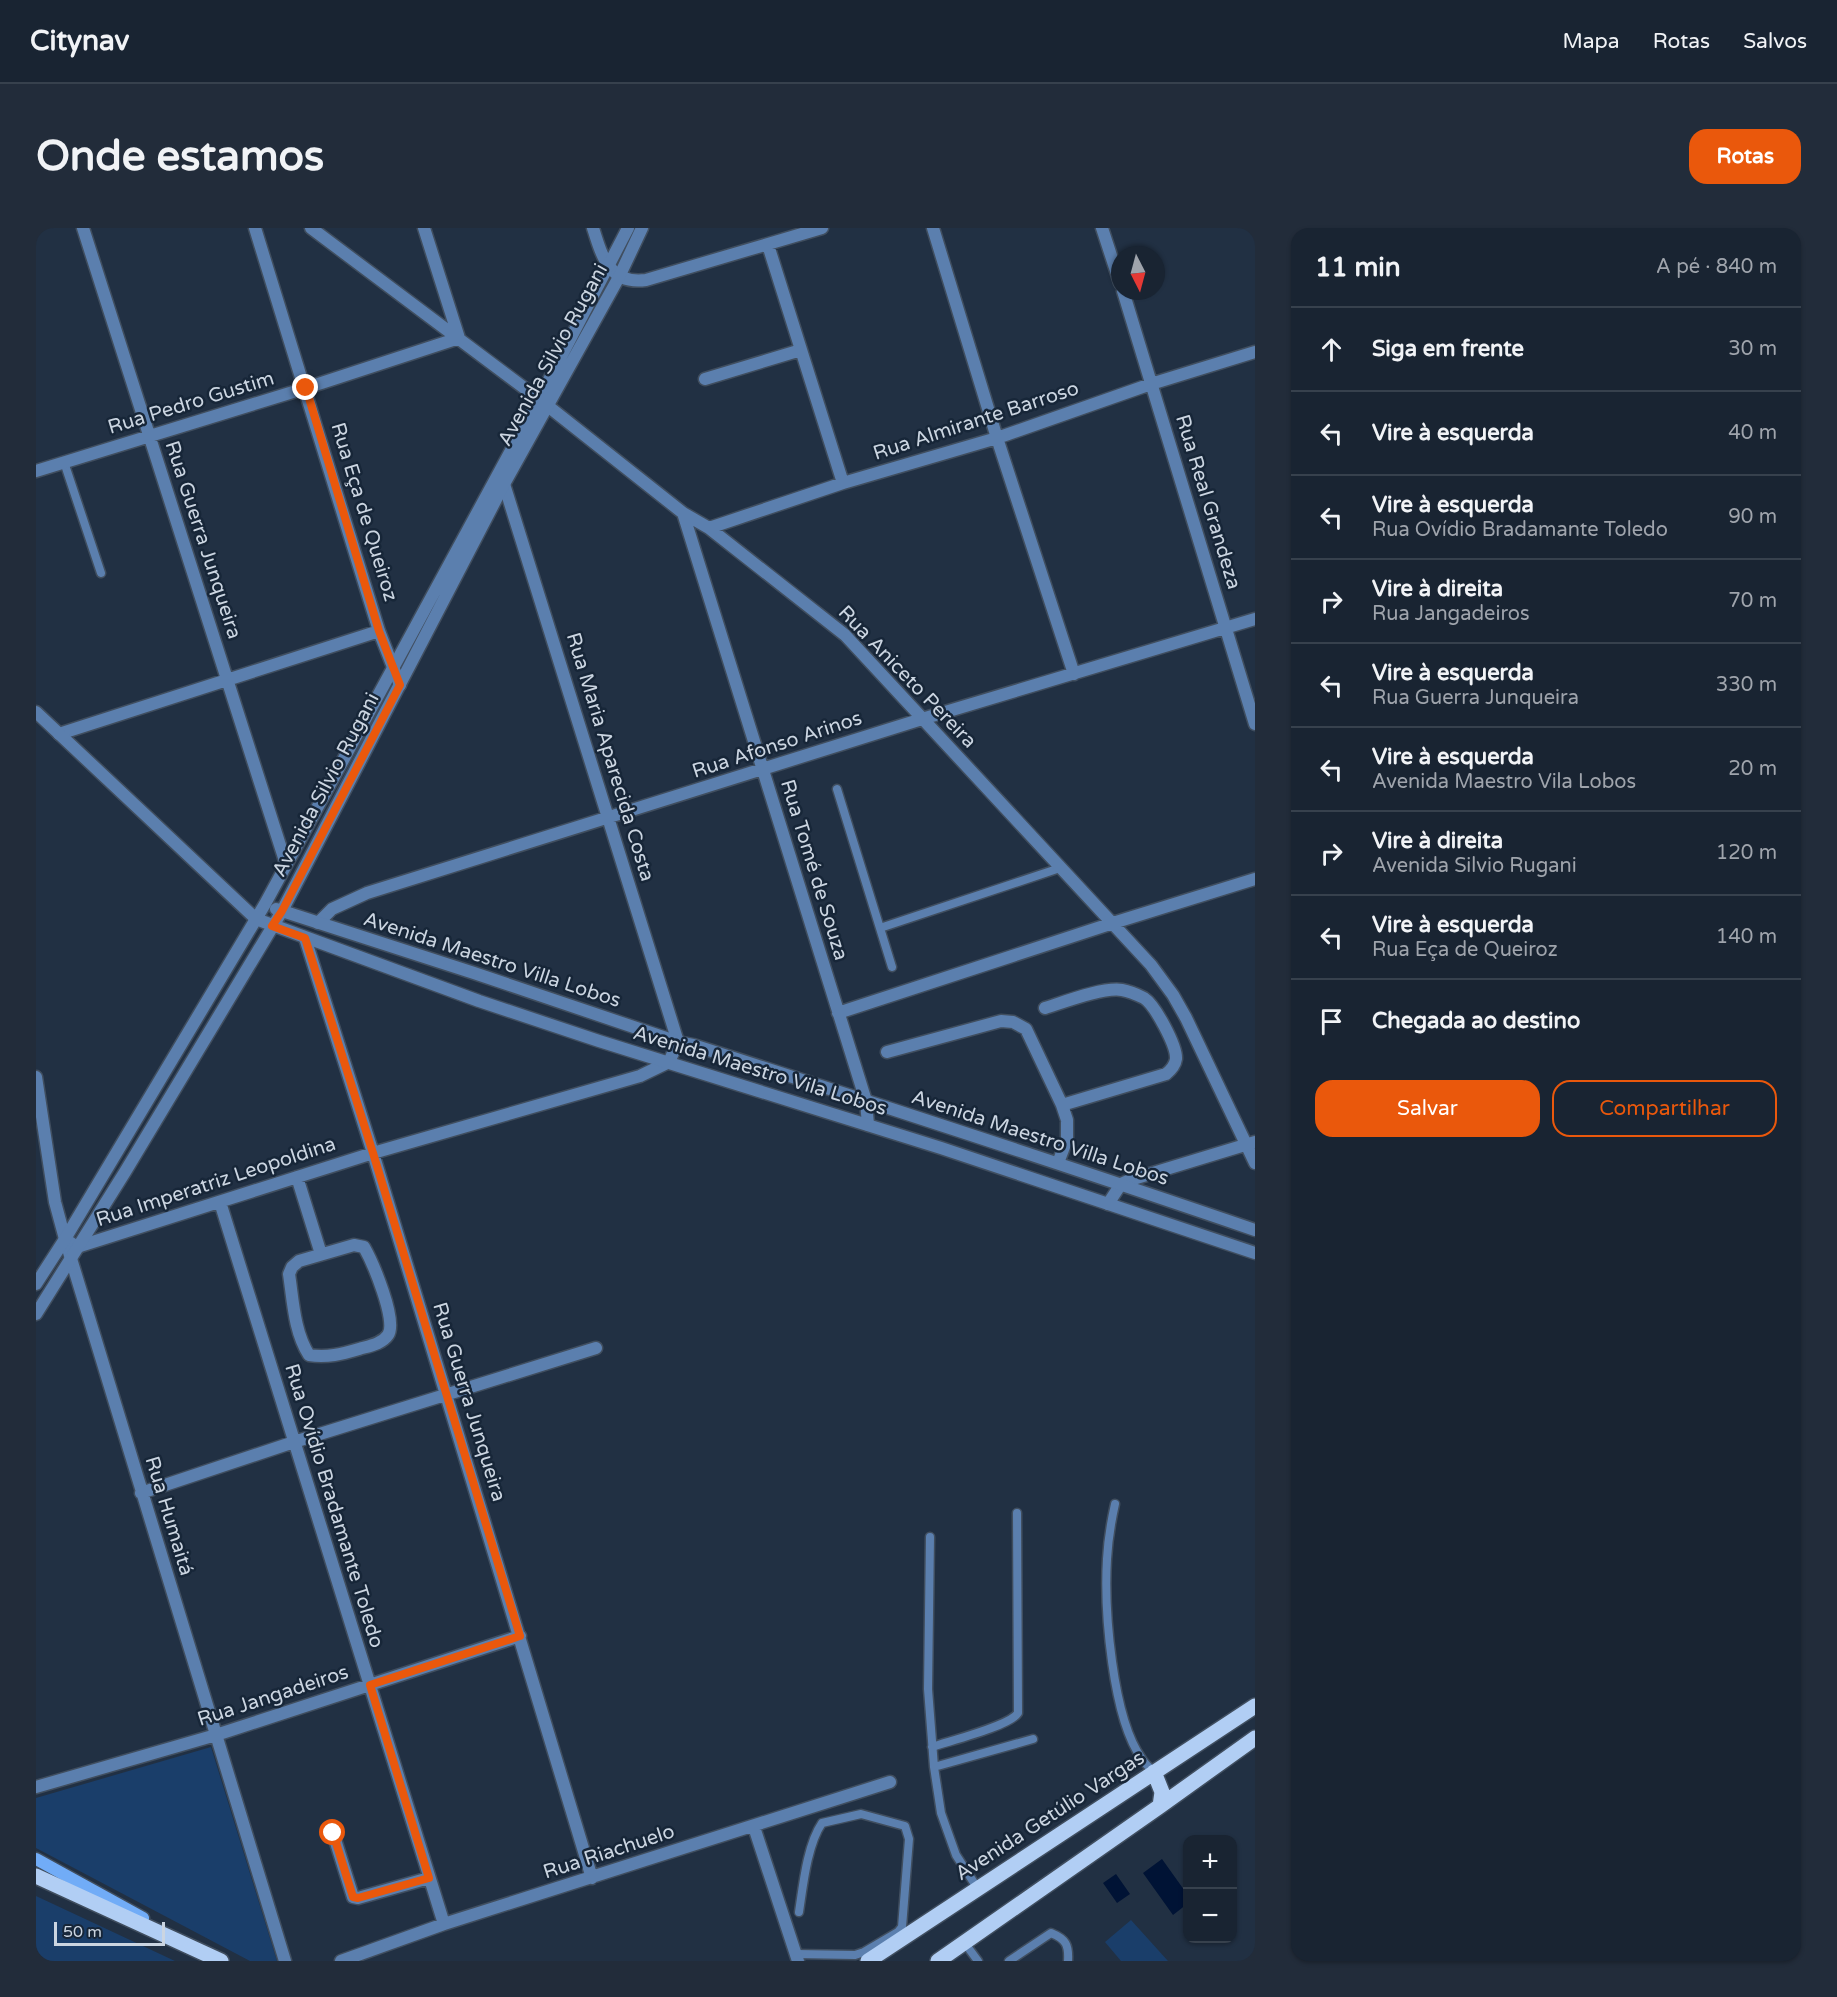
<!DOCTYPE html>
<html lang="pt">
<head>
<meta charset="utf-8">
<style>
  body { margin:0; font-family:"Varela Round",sans-serif; background:#222c3a; color:#f1f3f6 }
  .controls { position:absolute; right:18px; bottom:18px; display:grid; overflow:hidden; border-radius:12px; box-shadow:0 2px 4px #0004 }
  .controls button { width:54px; height:54px; display:grid; place-items:center; padding:0; border:0; border-bottom:2px solid #37414d; background:#192432; color:#f1f3f6; font:30px sans-serif }
  .compass { position:absolute; left:1075px; top:18px; width:54px; height:54px; border-radius:50%; background:#192432; box-shadow:0 2px 4px #0004; rotate:174deg }
  .scale { position:absolute; left:18px; bottom:15px; width:111px; box-sizing:border-box; padding-left:6px; border:3px solid #cbd5e1; border-top:0; font-size:16px; line-height:21px; white-space:nowrap; color:#cbd5e1; -webkit-text-stroke:4px #172638; paint-order:stroke }
  .stop { position:absolute; width:18px; height:18px; margin:-14px; border:4px solid #ea580c; border-radius:50%; background:#fff }
  .stop.end { background:#ea580c; border-color:#fff; box-shadow:0 2px 6px #0008 }
  .list { margin:0; padding:0; list-style:none }
  h2 { display:flex; justify-content:space-between; align-items:center; height:78px; margin:0; padding:0 24px; font-size:26px }
  h2 small { font-size:20px; font-weight:400; color:#9fa4ac }
  .list li { display:grid; grid-template-columns:39px 1fr auto; gap:18px; align-items:center; box-sizing:border-box; height:84px; padding:0 24px; border-top:2px solid #37414d }
  .list b { display:block; font-size:22px; white-space:nowrap }
  .list p { margin:0; font-size:20px; white-space:nowrap; color:#9fa4ac }
  .list em { font-size:20px; font-style:normal; color:#9fa4ac }
  .actions { display:flex; gap:12px; padding:18px 24px }
  .actions a { flex:1; padding:14px 0; border:2px solid #ea580c; border-radius:18px; text-align:center; font-size:21px; color:#ea580c }
  .actions .main { background:#ea580c; color:#fff }
  .icon { flex:none; width:33px; height:33px; fill:none; stroke:currentColor; stroke-width:2; stroke-linecap:round; stroke-linejoin:round }
  .map { position:relative; flex:none; width:1219px; height:1733px; overflow:hidden; border-radius:18px }
  header { display:flex; align-items:center; gap:36px; box-sizing:border-box; height:84px; padding:0 30px; background:#192432; border-bottom:2px solid #37414d }
  header strong { font-size:28px }
  nav { display:flex; gap:33px; margin-inline-start:auto; font-size:21px }
  .intro { display:flex; align-items:center; justify-content:space-between; box-sizing:border-box; height:144px; padding:0 36px }
  h1 { margin:0; font-size:42px }
  .button { padding:15px 27px; border-radius:18px; background:#ea580c; color:#fff; font-size:21px; font-weight:700 }
  main { display:flex; gap:36px; padding:0 36px }
  aside { flex:1; background:#192432; border-radius:18px; box-shadow:0 2px 4px #0004 }
  .map>svg:first-child { display:block }
  .green { fill:#1a3e6a }
  .water { fill:#001335 }
  .lines { fill:none; stroke-linecap:round; stroke-linejoin:round }
  .service-casing { stroke:#404e5f; stroke-width:11 }
  .minor-casing { stroke:#404e5f; stroke-width:15 }
  .tertiary-casing { stroke:#404e5f; stroke-width:15 }
  .secondary-casing { stroke:#404e5f; stroke-width:15 }
  .primary-casing { stroke:#404e5f; stroke-width:18 }
  .service { stroke:#5b7fae; stroke-width:8 }
  .minor { stroke:#5b7fae; stroke-width:12 }
  .tertiary { stroke:#5b7fae; stroke-width:12 }
  .secondary { stroke:#71acf7; stroke-width:12 }
  .primary { stroke:#b1cef4; stroke-width:15 }
  .route { stroke:#ea580c; stroke-width:8 }
  .labels { text-anchor:middle; dominant-baseline:central; stroke-width:5; stroke-linejoin:round; paint-order:stroke }
  .street-label { font-size:20px; fill:#cbd5e1; stroke:#172638 }
</style>
</head>
<body>
<header>
<strong>Citynav</strong>
<nav><a>Mapa</a><a>Rotas</a><a>Salvos</a></nav>
</header>
<div class="intro"><h1>Onde estamos</h1><a class="button">Rotas</a></div>
<main>
<div class="map">
<svg width="1219" height="1733" viewBox="0 0 1219 1733">
  <rect width="100%" height="100%" fill="#213043"/>
  <path class="green" d="M175,1519L241,1733H214L0,1620V1570Z
    M0,1668L139,1733H0Z
    M1095,1692L1132,1733H1085L1069,1714Z"/>
  <path class="water" d="M1126,1631L1151,1666V1676L1137,1687L1107,1645Z
    M1080,1646L1094,1666L1081,1675L1067,1655Z"/>
  <g class="lines">
    <defs>
      <path id="service" d="M28,234L65,345
        M801,561L856,739
        M844,700L1024,640
        M1079,1276C1075,1294 1072,1312 1071,1331C1068,1381 1076,1490 1106,1531C1109,1536 1114,1540 1118,1544
        M894,1309L892,1461L898,1539L905,1585L920,1627L942,1661
        M896,1519C913,1513 974,1498 982,1485L981,1285
        M898,1539L997,1511
        M928,1714L942,1733
        M760,1726L819,1727L828,1724L862,1704L866,1699L873,1611L869,1598L825,1586L786,1595C771,1617 767,1658 763,1684
        M973,1733L1015,1705C1030,1711 1033,1717 1032,1733"/>
      <path id="minor" d="M47,0L250,636
        M219,0L343,403L364,457
        M275,0L503,171L647,285L673,300L809,407L1115,737L1137,767L1150,790L1219,935
        M557,0C566,29 574,57 610,52L786,0
        M897,0L961,210L1038,446
        M1066,0L1084,55
        M732,17L807,255
        M1087,63L1219,496
        M669,151L765,122
        M0,243L270,160L423,110L388,0
        M647,285L830,873L832,897
        M673,300L807,255L961,210L1115,156L1219,124
        M23,506L343,403
        M282,695L296,681L331,665L886,491L1219,391
        M269,710L337,925L556,1650
        M1009,780C1028,774 1067,759 1086,762C1092,763 1102,767 1108,770C1119,777 1141,818 1140,831C1139,838 1135,842 1130,846L1026,877
        M802,785L1077,695L1219,651
        M851,824L965,793L977,794L990,801L1026,877L1031,892V911L1022,935
        M0,849L19,974L29,1011L249,1733
        M261,949L285,1026
        M184,974L408,1696
        M1072,976L1085,956L1094,952L1219,914
        M29,1011L41,1019L337,925L604,848L633,834L642,814L468,256L462,250
        M318,1017L328,1019C336,1033 362,1093 352,1107C346,1116 333,1118 323,1121C306,1126 291,1130 273,1127C258,1104 257,1072 253,1046L256,1039L263,1033Z
        M105,1265L258,1214L560,1120
        M0,1559L180,1507L484,1408
        M718,1599L762,1733
        M297,1605L317,1669L322,1670L393,1650
        M305,1733L408,1696L854,1554"/>
      <path id="tertiary" d="M0,484L220,691L443,773L563,813L905,920L1219,1025
        M240,681L438,745L642,814L657,817C845,877 1032,938 1219,1002
        M0,1056L29,1011L229,676L503,171L592,0
        M0,1086L89,944L246,683L468,256L583,49L606,0"/>
      <path id="secondary" d="M0,1631L107,1690"/>
      <path id="primary" d="M1118,1544L1126,1564L1124,1578
        M0,1648L185,1733
        M832,1733L1219,1478
        M902,1733L1124,1578L1219,1510"/>
    </defs>
    <use href="#service" class="service-casing"/>
    <use href="#minor" class="minor-casing"/>
    <use href="#tertiary" class="tertiary-casing"/>
    <use href="#secondary" class="secondary-casing"/>
    <use href="#primary" class="primary-casing"/>
    <use href="#service" class="service"/>
    <use href="#minor" class="minor"/>
    <use href="#tertiary" class="tertiary"/>
    <use href="#secondary" class="secondary"/>
    <use href="#primary" class="primary"/>
  </g>
  <g class="lines">
    <path class="route" d="M270,160L343,403L364,457L246,683L236,698L269,710L337,925L484,1408L334,1457L393,1650L322,1670L317,1669L297,1605"/>
  </g>
  <g class="labels">
    <g class="street-label">
      <text transform="translate(517 127) rotate(-61)">Avenida Silvio Rugani</text>
      <text transform="translate(155 175) rotate(-17)">Rua Pedro Gustim</text>
      <text transform="translate(940 193) rotate(-18)">Rua Almirante Barroso</text>
      <text transform="translate(1172 274) rotate(73)">Rua Real Grandeza</text>
      <text transform="translate(328 284) rotate(73)">Rua Eça de Queiroz</text>
      <text transform="translate(167 312) rotate(72)">Rua Guerra Junqueira</text>
      <text transform="translate(871 449) rotate(46)">Rua Aniceto Pereira</text>
      <text transform="translate(741 517) rotate(-18)">Rua Afonso Arinos</text>
      <text transform="translate(574 529) rotate(73)">Rua Maria Aparecida Costa</text>
      <text transform="translate(290 557) rotate(-62)">Avenida Silvio Rugani</text>
      <text transform="translate(778 642) rotate(73)">Rua Tomé de Souza</text>
      <text transform="translate(456 732) rotate(18)">Avenida Maestro Villa Lobos</text>
      <text transform="translate(724 843) rotate(17)">Avenida Maestro Vila Lobos</text>
      <text transform="translate(1004 910) rotate(18)">Avenida Maestro Villa Lobos</text>
      <text transform="translate(180 954) rotate(-18)">Rua Imperatriz Leopoldina</text>
      <text transform="translate(433 1174) rotate(73)">Rua Guerra Junqueira</text>
      <text transform="translate(298 1278) rotate(73)">Rua Ovídio Bradamante Toledo</text>
      <text transform="translate(133 1288) rotate(73)">Rua Humaitá</text>
      <text transform="translate(237 1468) rotate(-18)">Rua Jangadeiros</text>
      <text transform="translate(1014 1588) rotate(-33)">Avenida Getúlio Vargas</text>
      <text transform="translate(573 1624) rotate(-18)">Rua Riachuelo</text>
    </g>
  </g>
</svg>
<div class="controls">
<button>+</button>
<button>−</button>
</div>
<svg class="compass" viewBox="-18 -18 36 36"><path d="M0-13l5 13h-10z" fill="#e53935"/><path d="M0 13l5-13h-10z" fill="#9fa4ac"/></svg>
<div class="scale">50 m</div>
<div class="stop" style="left:297px;top:1605px"></div>
<div class="stop end" style="left:270px;top:160px"></div>
</div>
<aside>
<h2>11 min<small>A pé · 840 m</small></h2>
<ul class="list">
<li><svg class="icon" aria-label="ahead" viewBox="0 0 24 24"><path d="M12 20V5M6 11l6-6 6 6"/></svg><div><b>Siga em frente</b></div><em>30 m</em></li>
<li><svg class="icon" aria-label="left" viewBox="0 0 24 24"><path d="M17 20v-9H6M10 6l-5 5 5 5"/></svg><div><b>Vire à esquerda</b></div><em>40 m</em></li>
<li><svg class="icon" aria-label="left" viewBox="0 0 24 24"><path d="M17 20v-9H6M10 6l-5 5 5 5"/></svg><div><b>Vire à esquerda</b><p>Rua Ovídio Bradamante Toledo</p></div><em>90 m</em></li>
<li><svg class="icon" aria-label="right" viewBox="0 0 24 24"><path d="M7 20v-9h11M14 6l5 5-5 5"/></svg><div><b>Vire à direita</b><p>Rua Jangadeiros</p></div><em>70 m</em></li>
<li><svg class="icon" aria-label="left" viewBox="0 0 24 24"><path d="M17 20v-9H6M10 6l-5 5 5 5"/></svg><div><b>Vire à esquerda</b><p>Rua Guerra Junqueira</p></div><em>330 m</em></li>
<li><svg class="icon" aria-label="left" viewBox="0 0 24 24"><path d="M17 20v-9H6M10 6l-5 5 5 5"/></svg><div><b>Vire à esquerda</b><p>Avenida Maestro Vila Lobos</p></div><em>20 m</em></li>
<li><svg class="icon" aria-label="right" viewBox="0 0 24 24"><path d="M7 20v-9h11M14 6l5 5-5 5"/></svg><div><b>Vire à direita</b><p>Avenida Silvio Rugani</p></div><em>120 m</em></li>
<li><svg class="icon" aria-label="left" viewBox="0 0 24 24"><path d="M17 20v-9H6M10 6l-5 5 5 5"/></svg><div><b>Vire à esquerda</b><p>Rua Eça de Queiroz</p></div><em>140 m</em></li>
<li><svg class="icon" aria-label="arrive" viewBox="0 0 24 24"><path d="M6 21V4h12l-3 4 3 4H6"/></svg><div><b>Chegada ao destino</b></div></li>
</ul>
<div class="actions"><a class="main">Salvar</a><a>Compartilhar</a></div>
</aside>
</main>
</body>
</html>
